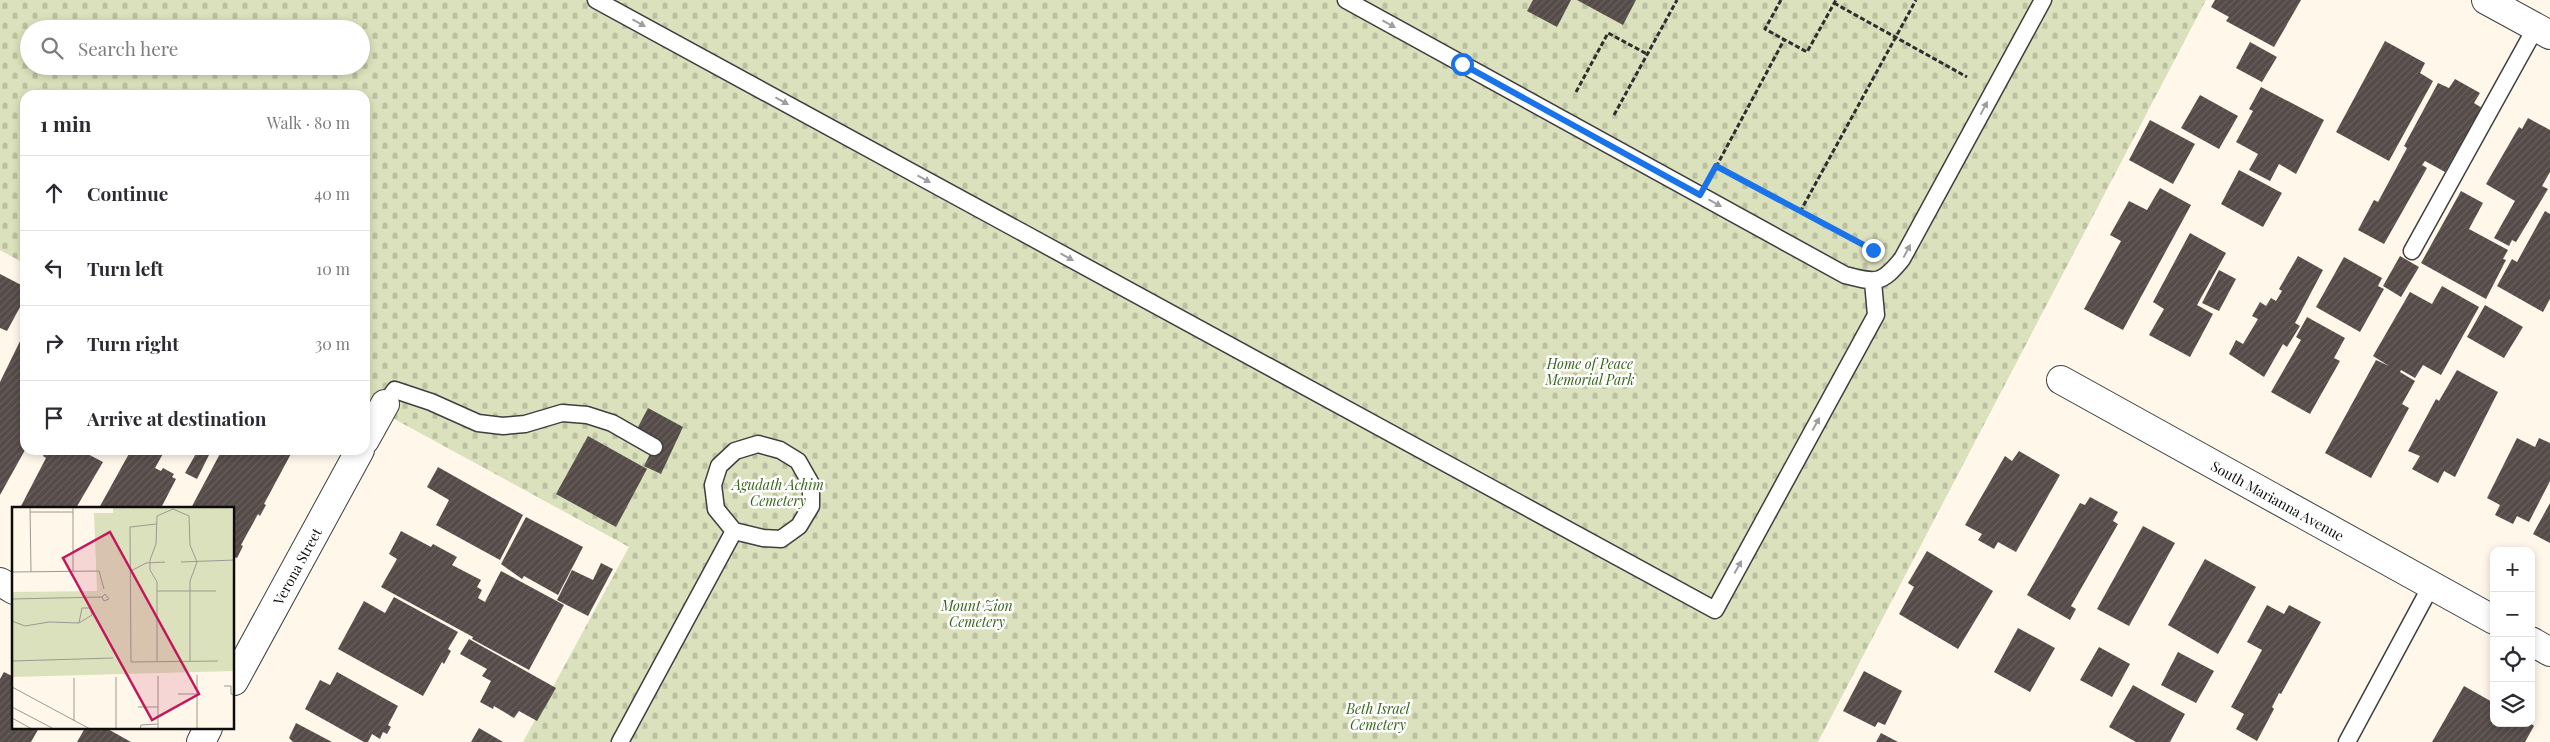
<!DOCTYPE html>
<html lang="en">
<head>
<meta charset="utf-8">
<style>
  body { margin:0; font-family:"Playfair Display",serif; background:#f2f2f3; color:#2b2b33 }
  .controls { position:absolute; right:15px; bottom:15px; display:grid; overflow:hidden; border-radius:10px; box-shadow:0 2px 8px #0003 }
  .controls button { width:45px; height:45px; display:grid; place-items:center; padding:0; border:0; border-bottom:1px solid #e1e1e2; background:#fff; color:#2b2b33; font:25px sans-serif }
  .stop { position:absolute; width:15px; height:15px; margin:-11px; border:4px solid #1a73e8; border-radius:50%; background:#fff }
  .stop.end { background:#1a73e8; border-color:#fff; box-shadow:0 1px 5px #0008 }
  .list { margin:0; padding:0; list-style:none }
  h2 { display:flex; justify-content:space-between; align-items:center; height:65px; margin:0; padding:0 20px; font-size:21px }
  h2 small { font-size:16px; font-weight:400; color:#7c7c81 }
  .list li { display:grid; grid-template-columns:32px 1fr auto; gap:15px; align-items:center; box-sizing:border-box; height:75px; padding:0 20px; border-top:1px solid #e1e1e2 }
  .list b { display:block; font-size:19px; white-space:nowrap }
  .list em { font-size:16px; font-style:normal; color:#7c7c81 }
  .icon { flex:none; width:28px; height:28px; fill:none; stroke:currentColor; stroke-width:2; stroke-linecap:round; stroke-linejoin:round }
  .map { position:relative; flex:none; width:2550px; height:742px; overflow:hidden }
  .search { position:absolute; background:#fff; box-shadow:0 2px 8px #0003; left:20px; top:20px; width:350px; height:55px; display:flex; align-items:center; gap:12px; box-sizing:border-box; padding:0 18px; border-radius:28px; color:#7c7c81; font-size:19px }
  .panel { position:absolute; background:#fff; box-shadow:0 2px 8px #0003; left:20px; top:90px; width:350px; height:365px; border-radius:15px }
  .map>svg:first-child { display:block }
  .cemetery { fill:url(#cemetery-stones); fill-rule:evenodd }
  .building { fill:url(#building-hatch) }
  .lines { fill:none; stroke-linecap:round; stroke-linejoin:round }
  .lane-casing { stroke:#3f3f3f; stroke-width:19 }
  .street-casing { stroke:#3f3f3f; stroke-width:30 }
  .path { stroke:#2e2e2e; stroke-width:3; stroke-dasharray:5 2.5; stroke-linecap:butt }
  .lane { stroke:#fff; stroke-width:16 }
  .street { stroke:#fff; stroke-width:28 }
  .oneway { fill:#9e9e9e }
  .route { stroke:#1a73e8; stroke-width:6 }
  .labels { text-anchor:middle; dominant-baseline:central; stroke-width:5; stroke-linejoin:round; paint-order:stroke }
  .park-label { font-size:14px; font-style:italic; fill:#37651a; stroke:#fff }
  .street-label { font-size:14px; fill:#0c0c0c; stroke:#fff }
  .inset-road { fill:none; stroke:#9e9991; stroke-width:1 }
  .view { fill:#c2185b; fill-opacity:0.15; stroke:#c2185b; stroke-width:2.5 }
  .inset-edge { fill:none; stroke:#0c0c0c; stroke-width:2.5 }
</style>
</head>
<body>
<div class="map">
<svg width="2550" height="742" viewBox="0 0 2550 742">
  <defs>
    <pattern id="cemetery-stones" width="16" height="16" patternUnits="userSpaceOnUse" patternTransform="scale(1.25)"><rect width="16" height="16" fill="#dbe1bc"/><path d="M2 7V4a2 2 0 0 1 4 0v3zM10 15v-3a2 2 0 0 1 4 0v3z" fill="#bbc0a0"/></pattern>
    <pattern id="building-hatch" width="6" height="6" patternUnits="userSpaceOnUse" patternTransform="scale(1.25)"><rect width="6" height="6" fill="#554b48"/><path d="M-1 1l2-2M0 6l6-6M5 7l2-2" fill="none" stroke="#68605e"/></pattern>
  </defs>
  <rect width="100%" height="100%" fill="#fff7ea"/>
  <path class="cemetery" d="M0,0H2206L1818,742H523L629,547L365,403V95H25V264L0,250ZM29,29H361V66H29Z"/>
  <path class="building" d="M1533,0H1571L1557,27L1527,11Z
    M1577,0H1636L1623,25Z
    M2215,0H2301L2274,47L2226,21L2229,17L2211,7Z
    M2385,41L2425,63L2420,73L2433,81L2389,161L2336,132Z
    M2250,42L2277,57L2262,82L2236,68Z
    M2455,79L2480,93L2474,103L2482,108L2445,172L2425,161L2422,165L2427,168L2384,244L2358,230L2374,200L2378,202L2407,148L2404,146L2438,83L2449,88Z
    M2261,87L2324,120L2296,174L2279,164L2270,181L2249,170L2258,154L2236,142L2253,111L2249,109Z
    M2200,95L2238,116L2219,149L2181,128Z
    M2528,118L2550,130V172L2542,186L2548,189L2516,242L2512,240L2509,246L2494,238L2515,201L2486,184L2519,127L2522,129Z
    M2150,120L2195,144L2173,184L2129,160Z
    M2239,170L2282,193L2263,227L2221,204Z
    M2160,188L2191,205L2123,330L2084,309L2121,241L2110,235L2129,201L2147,210Z
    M2461,191L2483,203L2469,229L2508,250L2503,259L2506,260L2486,299L2421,263Z
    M2545,211L2550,214V299L2543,312L2497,286L2512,259L2517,262Z
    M2190,233L2226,253L2197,305L2213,314L2190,357L2149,335L2164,309L2153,302Z
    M2298,256L2323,270L2295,323L2300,326L2287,347L2283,344L2264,377L2229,354L2236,340L2243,344L2258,319L2252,316L2260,302L2266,306L2271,298L2276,301L2282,291L2279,289Z
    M2400,256L2419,267L2401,297L2383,286Z
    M2344,257L2382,278L2378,286L2384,289L2360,332L2316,307Z
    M2219,270L2236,279L2219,311L2202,303Z
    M0,274L25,287V298L7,331L0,328Z
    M2442,286L2479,307L2441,375L2423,365L2415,378L2401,370L2400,372L2415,381L2402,404L2409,408L2371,478L2325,453L2376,360L2389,366L2373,356L2410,292L2432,304Z
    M2485,305L2523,327L2504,358L2467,337Z
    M2307,317L2345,338L2334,358L2340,361L2310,414L2271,392L2301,340L2296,337Z
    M25,331V450L0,495V382Z
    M2457,370L2498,392L2455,477L2444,471L2438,483L2412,469L2420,456L2408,451L2436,399L2439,401Z
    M648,408L683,427L661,474L644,466L657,440L637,429Z
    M588,436L647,469L616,527L556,494Z
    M2517,438L2535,447L2539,438L2550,443V481L2529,522L2517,516L2513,524L2495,515L2500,505L2487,498Z
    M46,450H80L103,462L76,508H20L46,458L43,456Z
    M131,450H165L155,468L161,471L163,468L174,474L172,477L176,479L161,508H99Z
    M198,450H215L211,451L197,479L185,473Z
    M222,450H293L264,504L266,505L260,516L258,514L241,545L243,546L237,558L234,557V508H191Z
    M2019,451L2060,475L2016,552L1998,542L1994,549L1978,540L1982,534L1965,525L2005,456L2012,461Z
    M438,467L523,515L500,560L436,525L449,500L427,487Z
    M2090,497L2118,512L2113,521L2118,524L2071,606L2076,609L2070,620L2027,595L2080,503L2085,505Z
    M2550,503V543L2533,534Z
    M526,517L583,547L558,595L524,576L522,579L501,564Z
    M2143,526L2175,543L2129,626L2097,609Z
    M401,531L431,547L433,544L457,557L452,565L481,580L477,587L482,590L478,598L485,602L501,571L564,605L529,670L472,639L473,637L381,587L397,559L389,554Z
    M1927,551L1993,591L1958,649L1899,614L1914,587L1908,583Z
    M2205,559L2256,587L2218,654L2168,625Z
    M601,563L613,569L588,616L557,600L572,570L593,580Z
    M394,597L458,632L448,649L451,651L444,664L442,662L423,696L338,649L364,601L385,613Z
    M2267,605L2284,614L2289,605L2321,622L2281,694L2279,693L2272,707L2274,709L2257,741L2236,729L2244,714L2231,707L2262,650L2247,642Z
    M2018,628L2055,648L2030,692L1994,672Z
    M469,639L556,688L537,721L519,711L514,718L494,706L493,709L480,702L491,681L482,676L487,669L460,654Z
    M2099,647L2130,664L2112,697L2080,680Z
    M2178,652L2214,671L2196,703L2161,685Z
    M1864,671L1902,691L1885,725L1878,722L1875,727L1843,711Z
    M4,672L14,677V728H39L31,742H0V679Z
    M337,672L398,706L388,725L391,727L387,734L383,732L380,739L372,734L368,742H364L305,709L320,680L330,685Z
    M2133,685L2185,714L2170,742H2136L2109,727Z
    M2464,686L2494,703V723H2530L2534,726L2525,742H2432Z
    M296,723L332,742H293L289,738Z
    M85,728H106L131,742H77Z
    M479,728L503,742H471Z
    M1881,733L1898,742H1876Z"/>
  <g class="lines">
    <defs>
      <path id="lane" d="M596,0L1715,610L1876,315L1873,282
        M1346,0L1845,275C1876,283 1881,285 1902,259L2043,0
        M2412,251L2536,27
        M385,404L395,390L431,402L478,423L503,426L525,424L562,413L587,415L612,423L654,447
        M758,444L780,450L798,461L811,484V506L799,526L781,539L763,538L734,531L716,509L713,485L719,466L735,451Z
        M620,742L734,531
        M2347,742L2431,586"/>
      <g id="street">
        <path d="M2486,0L2550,35"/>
        <path id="s1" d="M2061,380L2494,620"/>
        <path d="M365,440L385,404"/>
        <path d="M0,582L14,590"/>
        <path d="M2531,641L2550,652"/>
        <path id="s2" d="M234,681L360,450"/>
        <path d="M201,742L208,728"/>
      </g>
    </defs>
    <use href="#lane" class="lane-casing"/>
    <use href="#street" class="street-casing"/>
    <path class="path" d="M1781,0L1765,29L1807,52L1836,0
      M1834,3L1967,77
      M1576,92L1608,33L1647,54
      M1614,115L1677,0
      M1716,166L1868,248
      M1716,167L1784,40
      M1800,212L1916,0"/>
    <use href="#lane" class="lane"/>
    <use href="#street" class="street"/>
  </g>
  <defs><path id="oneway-solid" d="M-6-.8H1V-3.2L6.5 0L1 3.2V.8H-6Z" transform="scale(1.25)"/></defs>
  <g class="oneway">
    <use href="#oneway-solid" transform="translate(639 23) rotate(29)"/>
    <use href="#oneway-solid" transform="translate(1389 24) rotate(29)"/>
    <use href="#oneway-solid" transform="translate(782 101) rotate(29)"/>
    <use href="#oneway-solid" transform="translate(1984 108) rotate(-62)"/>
    <use href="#oneway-solid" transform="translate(924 179) rotate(29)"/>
    <use href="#oneway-solid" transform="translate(1715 203) rotate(29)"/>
    <use href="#oneway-solid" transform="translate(1907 251) rotate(-62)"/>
    <use href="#oneway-solid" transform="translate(1067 257) rotate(29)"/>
    <use href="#oneway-solid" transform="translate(1816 424) rotate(-61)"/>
    <use href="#oneway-solid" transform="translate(1738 567) rotate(-61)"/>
  </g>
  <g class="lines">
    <path class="route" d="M1462,64L1700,195L1716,166L1873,250"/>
  </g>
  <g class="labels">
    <g class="park-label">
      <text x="1590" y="363">Home of Peace<tspan x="1590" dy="16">Memorial Park</tspan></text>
      <text x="778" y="484">Agudath Achim<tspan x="778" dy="16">Cemetery</tspan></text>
      <text x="977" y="605">Mount Zion<tspan x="977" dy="16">Cemetery</tspan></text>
      <text x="1378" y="708">Beth Israel<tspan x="1378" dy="16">Cemetery</tspan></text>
    </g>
    <g class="street-label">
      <text stroke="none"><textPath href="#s1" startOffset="248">South Marianna Avenue</textPath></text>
      <text stroke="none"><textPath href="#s2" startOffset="131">Verona Street</textPath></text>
    </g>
  </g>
  <g transform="translate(12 507)">
    <rect width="222" height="222" fill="#fff7ea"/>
    <path d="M101,0H220L222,164L0,170V85L85,84L82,6H101Z" fill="#dbe1bc"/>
    <path class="inset-road" d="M18,0L19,65M61,0V64M18,5H61M144,17L118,20L119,155L206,154M169,55L223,53M119,64L134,56L153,55M0,65L87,64L92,82M145,84H204M0,92L90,90L93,87L97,92L92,94L90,90M0,114L13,119L37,115L67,116L80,108L78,101H70L67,116M0,154L101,151M145,154V75L138,63V53L144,37L145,9L161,2L177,9L178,38L185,55L178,74V154M185,168V222M146,169V222M104,170V222M62,171V214M212,179H219V187L223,188M0,180L78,222M166,187H185M0,200L42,222M126,200H146M0,211L20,222M128,222L129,218L146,217"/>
    <path class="view" d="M98,25L187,187L140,213L51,51Z"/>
    <rect width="222" height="222" class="inset-edge"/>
  </g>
</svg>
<div class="controls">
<button>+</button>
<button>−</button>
<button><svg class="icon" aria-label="locate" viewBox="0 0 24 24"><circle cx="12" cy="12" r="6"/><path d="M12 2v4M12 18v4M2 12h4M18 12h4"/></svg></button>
<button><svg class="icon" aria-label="layers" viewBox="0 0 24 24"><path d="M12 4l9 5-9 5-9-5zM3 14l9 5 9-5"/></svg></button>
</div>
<div class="stop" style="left:1462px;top:64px"></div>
<div class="stop end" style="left:1873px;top:250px"></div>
<div class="search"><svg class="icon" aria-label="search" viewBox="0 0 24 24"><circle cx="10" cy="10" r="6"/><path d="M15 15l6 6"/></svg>Search here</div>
<section class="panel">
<h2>1 min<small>Walk · 80 m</small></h2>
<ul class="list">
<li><svg class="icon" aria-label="ahead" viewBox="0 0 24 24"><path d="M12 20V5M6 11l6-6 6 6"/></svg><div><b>Continue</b></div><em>40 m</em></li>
<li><svg class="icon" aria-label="left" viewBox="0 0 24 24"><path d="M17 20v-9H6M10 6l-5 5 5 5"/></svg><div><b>Turn left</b></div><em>10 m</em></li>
<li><svg class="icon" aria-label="right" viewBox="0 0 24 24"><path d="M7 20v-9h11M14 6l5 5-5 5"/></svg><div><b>Turn right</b></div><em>30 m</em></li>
<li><svg class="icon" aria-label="arrive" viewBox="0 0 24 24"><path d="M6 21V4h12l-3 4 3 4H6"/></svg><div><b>Arrive at destination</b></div></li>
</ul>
</section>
</div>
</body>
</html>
